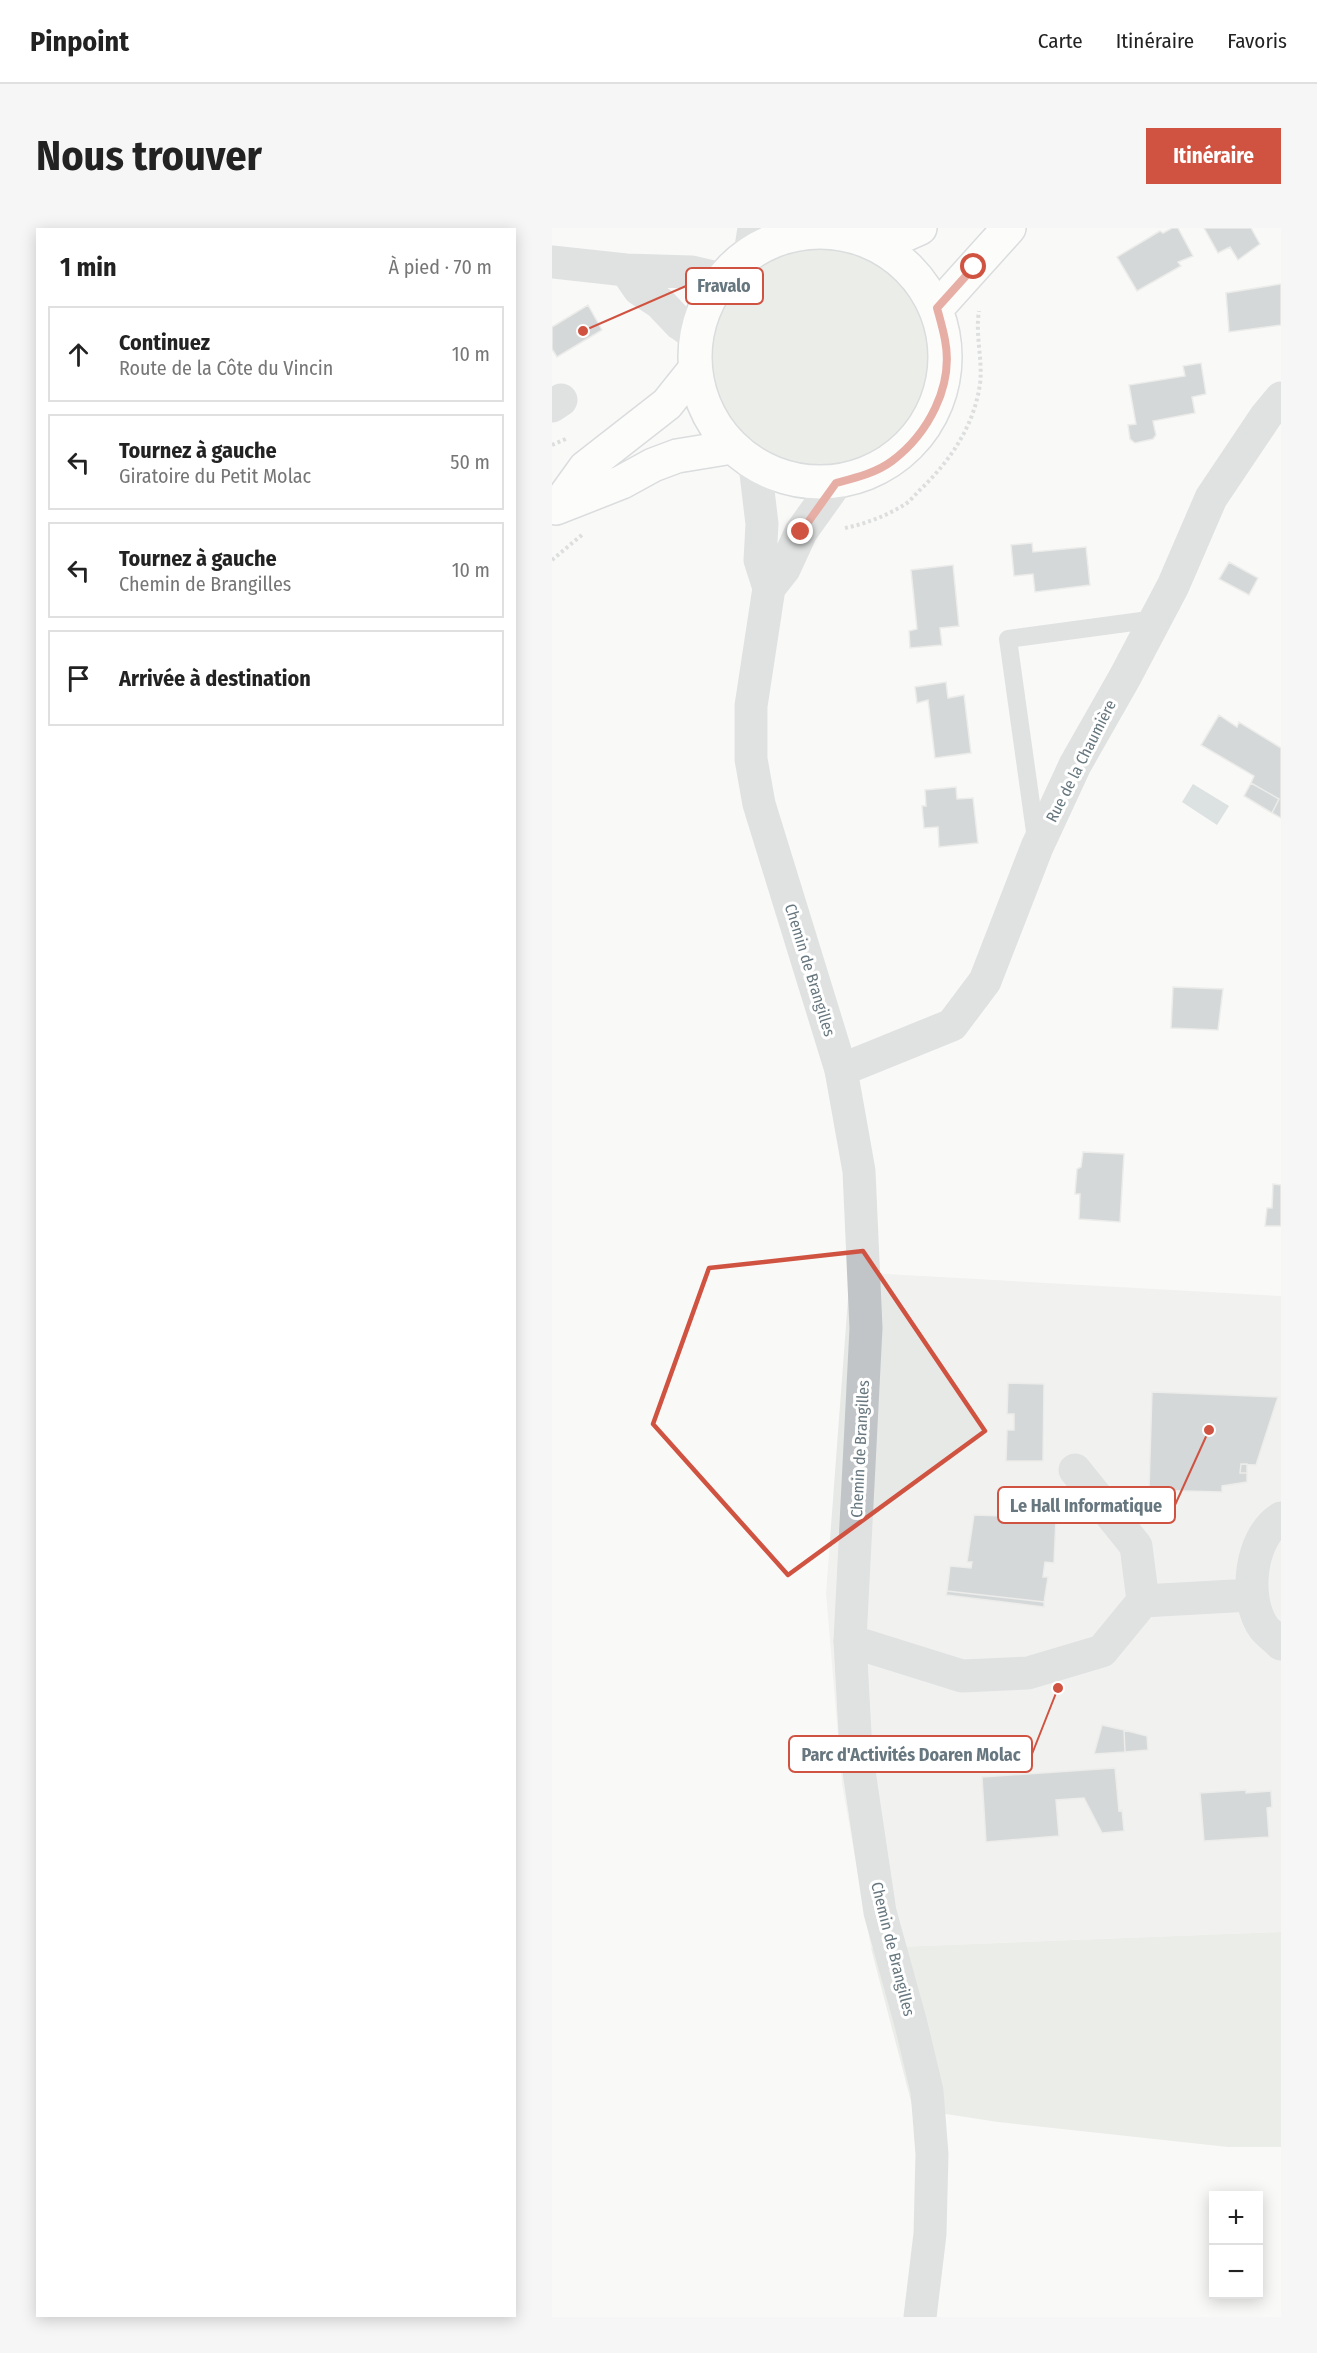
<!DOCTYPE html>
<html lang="fr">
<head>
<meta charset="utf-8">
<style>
  body { margin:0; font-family:"Fira Sans Condensed",sans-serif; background:#f6f6f6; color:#222 }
  .controls { position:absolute; right:18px; bottom:18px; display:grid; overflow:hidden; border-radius:0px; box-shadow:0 3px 15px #0003 }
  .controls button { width:54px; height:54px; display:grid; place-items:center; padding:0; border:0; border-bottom:2px solid #e0e0e0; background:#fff; color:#222; font:30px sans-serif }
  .stop { position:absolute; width:18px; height:18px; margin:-14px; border:4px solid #d05341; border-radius:50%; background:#fff }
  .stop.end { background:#d05341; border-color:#fff; box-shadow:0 2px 6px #0008 }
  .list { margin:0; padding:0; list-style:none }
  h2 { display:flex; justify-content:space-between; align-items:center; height:78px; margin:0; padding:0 24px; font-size:26px }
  h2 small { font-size:20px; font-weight:400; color:#767676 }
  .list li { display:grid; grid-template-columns:39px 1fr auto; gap:18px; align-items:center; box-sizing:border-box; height:96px; margin:0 12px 12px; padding:0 12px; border:2px solid #e0e0e0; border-radius:0px }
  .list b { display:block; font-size:22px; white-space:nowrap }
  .list p { margin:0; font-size:20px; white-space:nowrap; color:#767676 }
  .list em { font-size:20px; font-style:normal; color:#767676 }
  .icon { flex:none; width:33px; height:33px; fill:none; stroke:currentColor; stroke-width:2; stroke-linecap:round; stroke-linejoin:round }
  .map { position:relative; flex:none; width:729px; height:2089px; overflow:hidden; border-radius:0px }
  header { display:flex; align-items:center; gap:36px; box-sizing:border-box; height:84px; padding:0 30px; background:#fff; border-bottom:2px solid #e0e0e0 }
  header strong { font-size:28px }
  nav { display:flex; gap:33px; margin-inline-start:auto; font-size:21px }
  .intro { display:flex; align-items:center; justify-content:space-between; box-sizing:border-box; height:144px; padding:0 36px }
  h1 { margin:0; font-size:42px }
  .button { padding:15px 27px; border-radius:0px; background:#d05341; color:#fff; font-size:21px; font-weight:700 }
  main { display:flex; gap:36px; padding:0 36px }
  aside { flex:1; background:#fff; border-radius:0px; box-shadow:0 3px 15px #0003 }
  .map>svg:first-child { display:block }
  .built { fill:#e7e9e7 }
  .green { fill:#daded7 }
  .water { fill:#b8c4c6 }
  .building { fill:#a7afb3; stroke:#dbdbd9; stroke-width:1.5 }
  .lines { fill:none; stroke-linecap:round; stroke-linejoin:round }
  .secondary-casing { stroke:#b4b9bd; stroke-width:36 }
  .path { stroke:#bbbec0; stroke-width:4; stroke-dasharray:3 3; stroke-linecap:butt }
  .service { stroke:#c1c5c8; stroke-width:18 }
  .minor { stroke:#c1c5c8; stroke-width:33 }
  .tertiary { stroke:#c1c5c8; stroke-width:33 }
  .secondary { stroke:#fff; stroke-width:33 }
  .route { stroke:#d05341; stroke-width:8 }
  .marked { fill:none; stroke:#d05341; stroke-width:4.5; stroke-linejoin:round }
  .labels { text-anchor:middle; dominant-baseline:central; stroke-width:6; stroke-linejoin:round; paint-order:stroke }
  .street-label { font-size:16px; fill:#67777f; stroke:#fff }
  .leader { fill:none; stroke:#d05341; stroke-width:2 }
  .callout-dot { fill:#d05341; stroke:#fff; stroke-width:2 }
  .callout { fill:#fff; stroke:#d05341; stroke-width:2 }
  .callout-label { font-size:18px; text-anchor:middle; font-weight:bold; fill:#67777f }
</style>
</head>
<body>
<header>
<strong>Pinpoint</strong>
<nav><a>Carte</a><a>Itinéraire</a><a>Favoris</a></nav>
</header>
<div class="intro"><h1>Nous trouver</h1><a class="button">Itinéraire</a></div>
<main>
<aside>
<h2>1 min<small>À pied · 70 m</small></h2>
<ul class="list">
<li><svg class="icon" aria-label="ahead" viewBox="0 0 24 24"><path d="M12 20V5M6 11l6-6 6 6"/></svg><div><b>Continuez</b><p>Route de la Côte du Vincin</p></div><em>10 m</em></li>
<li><svg class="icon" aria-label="left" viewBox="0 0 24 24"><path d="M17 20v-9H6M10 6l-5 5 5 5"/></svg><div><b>Tournez à gauche</b><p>Giratoire du Petit Molac</p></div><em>50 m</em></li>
<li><svg class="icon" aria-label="left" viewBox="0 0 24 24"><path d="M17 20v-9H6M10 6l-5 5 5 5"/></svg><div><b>Tournez à gauche</b><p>Chemin de Brangilles</p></div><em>10 m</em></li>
<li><svg class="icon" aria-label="arrive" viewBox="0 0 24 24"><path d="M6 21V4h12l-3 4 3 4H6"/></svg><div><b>Arrivée à destination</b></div></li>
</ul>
</aside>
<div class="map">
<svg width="729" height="2089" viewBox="0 0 729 2089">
  <rect width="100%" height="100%" fill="#f9f9f7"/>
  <path class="built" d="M298,1044L729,1068V1704L319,1720L290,1556L274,1365Z"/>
  <path class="green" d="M152 134a118 118 0 1 1 236 0a118 118 0 1 1-236 0Z
    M729,1704V1919H676L446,1894L361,1881L319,1720Z"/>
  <path class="water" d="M641,556L677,578L665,597L630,574Z"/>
  <path class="building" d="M620,0H626L641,28L626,34L629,38L585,63L565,29L608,3L611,5Z
    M652,0H699L708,16L686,32L678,19L666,25Z
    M729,56V97L677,104L674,65Z
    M36,77L50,102L5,129L0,121V99Z
    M649,135L654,166L640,169L643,185L601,193L604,207L601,211L583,215L578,211L576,197L584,196L577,157L633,148L631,138Z
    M480,315L481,324L534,319L538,357L483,364L481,346L462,348L459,317Z
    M677,334L706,350L697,367L667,351Z
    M401,337L407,398L388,400L390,417L358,420L357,403L365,401L359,342Z
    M394,454L396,470L412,467L419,525L383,530L376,472L365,475L363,459Z
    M667,487L685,499L687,494L729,520V590L720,585L727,571L699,555L702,548L649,517Z
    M699,555L727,571L720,585L692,568Z
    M404,559L405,571L421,570L426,615L387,619L386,599L372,600L370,578H374L373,562Z
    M621,759L671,761L666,802L619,800Z
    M531,924L572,926L568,994L527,991L528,966H523L525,941L529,939Z
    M721,956L729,957V998H713L715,980H720Z
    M456,1155L492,1156L491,1233H454L455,1202H462V1186H455Z
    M600,1164L726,1169L704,1237L689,1236L688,1245H695V1254L670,1258V1264L597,1262Z
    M689,1236H695V1245H688Z
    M422,1287L504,1290L502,1335L493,1334L491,1349H496L492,1374L395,1363L398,1338L419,1340L420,1334H415Z
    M395,1363L492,1374V1379L394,1367Z
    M550,1497L572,1502L573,1524L542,1526Z
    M572,1502L595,1508L596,1522L573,1524Z
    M563,1540L567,1583L570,1582L572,1603L550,1605L532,1570L504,1572L507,1608L434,1614L430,1549Z
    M694,1562V1565L719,1563L720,1579L715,1580L717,1609L652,1613L648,1565Z"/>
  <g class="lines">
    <defs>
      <path id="secondary" d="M143 129a125 125 0 1 1 250 0a125 125 0 1 1-250 0Z
        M328,18L368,0
        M385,80L457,0
        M5,279L33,240L115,176L143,141
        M4,280L70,254L101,237L125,228L180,219"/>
    </defs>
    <use href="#secondary" class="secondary-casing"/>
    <path class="path" d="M0,217L16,210
      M293,300C313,296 334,288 352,277C359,273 365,264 372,258C400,230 422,197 428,156C431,132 423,107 427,83
      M0,332L31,306"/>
    <path class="service" d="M484,611L456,411L604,391"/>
    <path class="minor" d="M282,0L286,4
      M198,26L202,0
      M0,34L74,42L140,44L170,51
      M74,42L87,61L108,75L128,96L144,107
      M0,178L9,172
      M289,842L400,797L433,753L485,619L523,537L573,449L621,358L659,270L714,188L729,170
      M523,1242L584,1318L591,1373
      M729,1290C698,1309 691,1371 712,1400C717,1406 724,1411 729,1416
      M298,1413L410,1448L476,1445L550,1423L591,1373L699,1367"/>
    <path class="tertiary" d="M203,237L210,296L208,332L217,360L199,478V531L207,576L289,842L307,943L314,1100L298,1413L304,1523L328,1684L359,1796L375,1863L380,1926L378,2006L368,2089
      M217,360L232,341L249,304L284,255"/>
    <use href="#secondary" class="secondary"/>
  </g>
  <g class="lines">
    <path class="route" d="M249,304L284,255C303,250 324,245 340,233C376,206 402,158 393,112C391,101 388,91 385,80L422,39"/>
  </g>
  <path d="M0 0H729V2089H0ZM311,1023L433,1203L236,1347L101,1196L157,1040Z" fill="#f9f9f7" fill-opacity=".55" fill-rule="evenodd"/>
  <path class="marked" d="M311,1023L433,1203L236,1347L101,1196L157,1040Z"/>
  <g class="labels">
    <g class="street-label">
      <text transform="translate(529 533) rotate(-63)">Rue de la Chaumière</text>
      <text transform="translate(258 742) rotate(73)">Chemin de Brangilles</text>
      <text transform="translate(308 1221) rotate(-87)">Chemin de Brangilles</text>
      <text transform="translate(341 1721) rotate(76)">Chemin de Brangilles</text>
    </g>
  </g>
  <path class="leader" d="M31 103L134 58M657 1202L623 1277M506 1460L480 1526"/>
  <g class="callout-dot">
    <circle cx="31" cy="103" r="6"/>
    <circle cx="657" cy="1202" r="6"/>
    <circle cx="506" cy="1460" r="6"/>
  </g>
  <g class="callout">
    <rect x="134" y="40" width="77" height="36" rx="6"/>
    <rect x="446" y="1259" width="177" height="36" rx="6"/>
    <rect x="237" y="1508" width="243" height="36" rx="6"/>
  </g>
  <g class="callout-label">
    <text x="172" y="64">Fravalo</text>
    <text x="534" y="1284">Le Hall Informatique</text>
    <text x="359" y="1533">Parc d'Activités Doaren Molac</text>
  </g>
</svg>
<div class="controls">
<button>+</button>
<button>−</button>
</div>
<div class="stop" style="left:422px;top:39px"></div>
<div class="stop end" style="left:249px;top:304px"></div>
</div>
</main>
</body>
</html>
